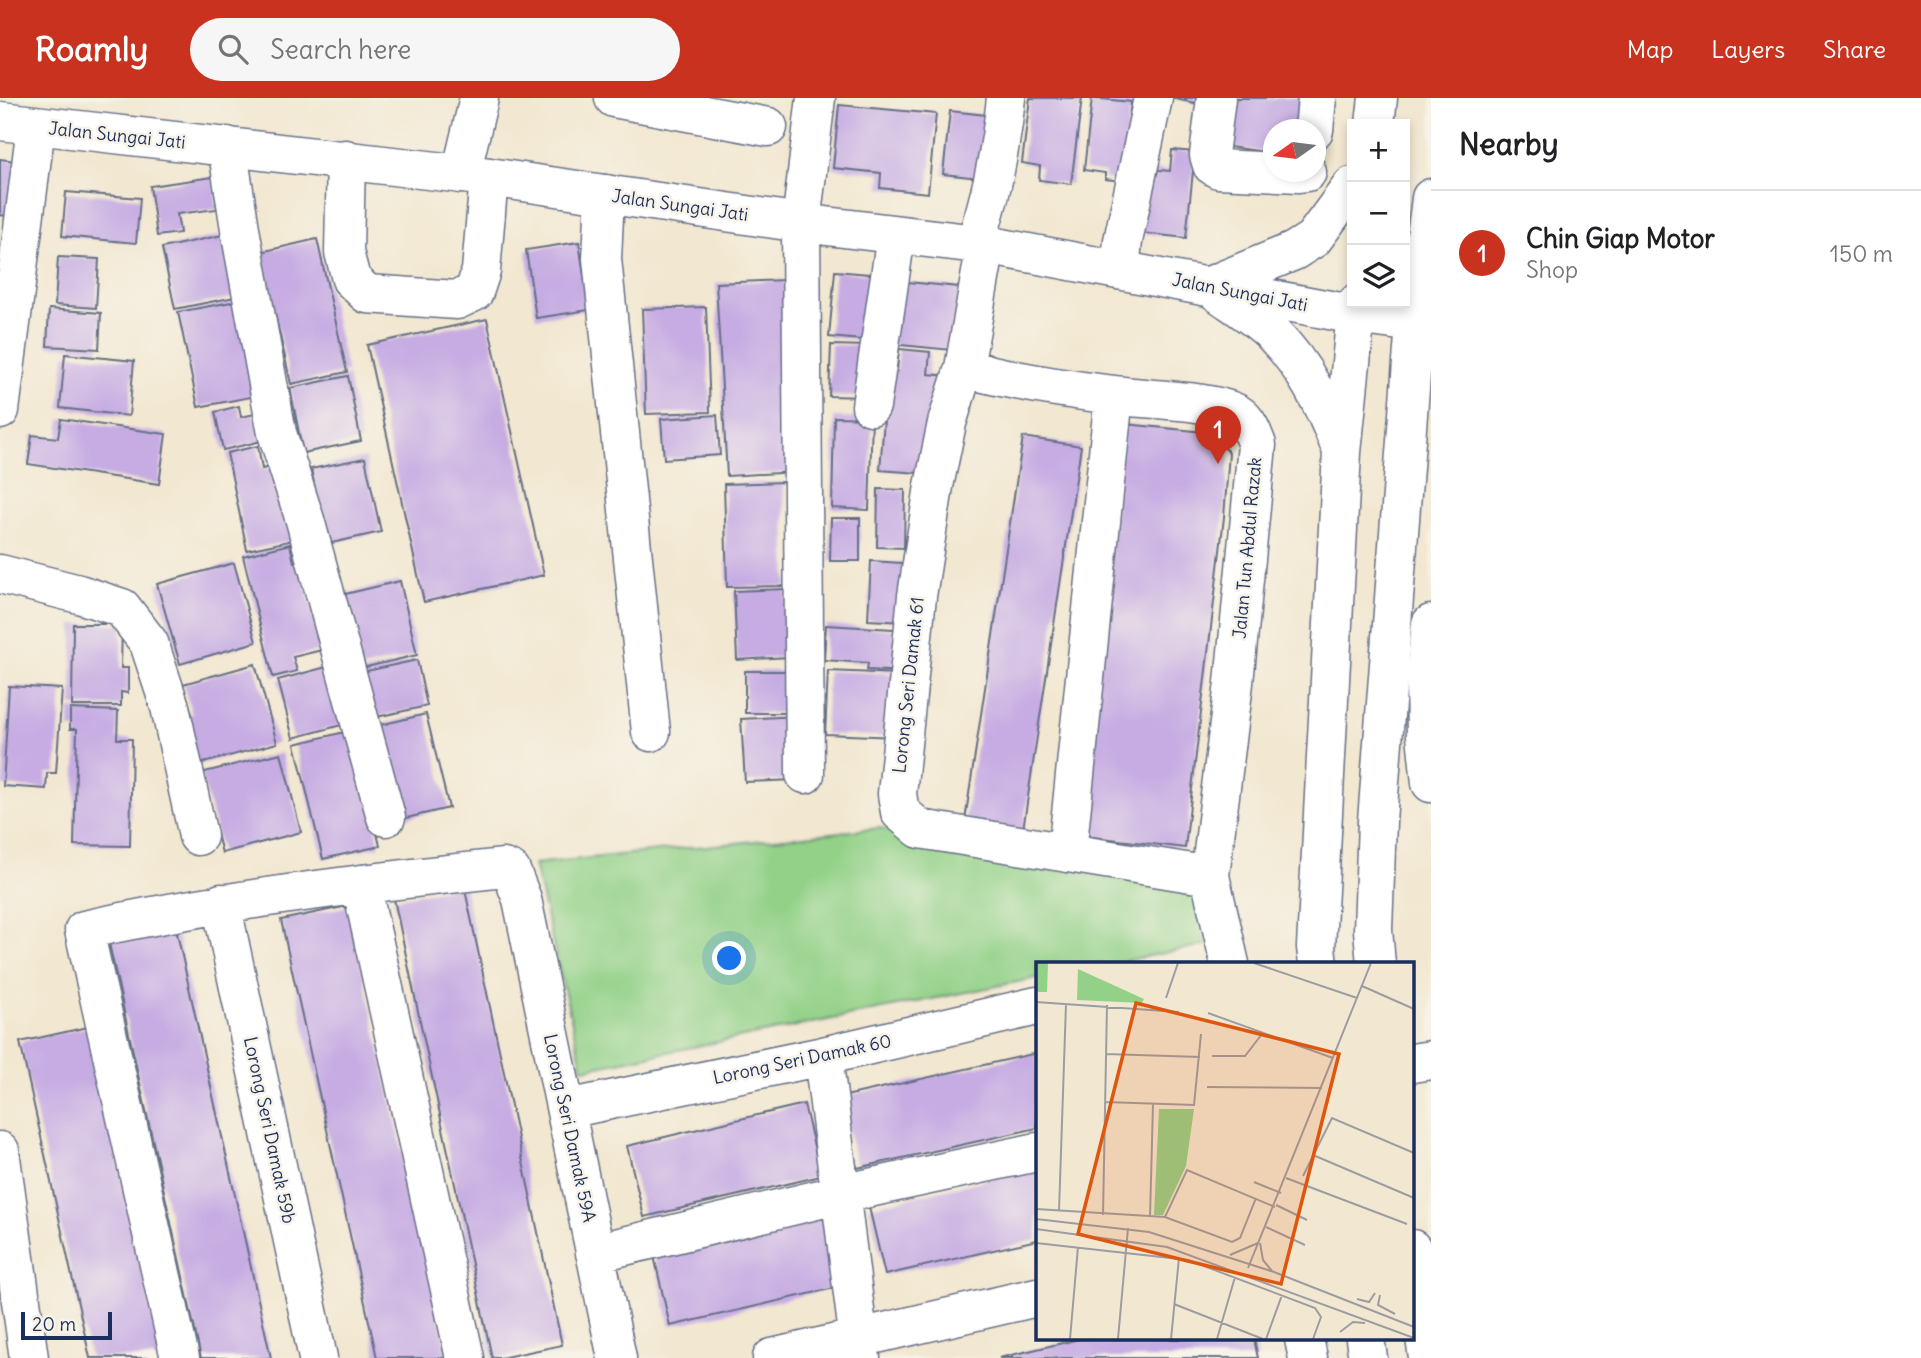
<!DOCTYPE html>
<html lang="en">
<head>
<meta charset="utf-8">
<style>
  body { margin:0; font-family:Delius,sans-serif; background:#f6f6f6; color:#202124 }
  .controls { position:absolute; right:21px; top:21px; display:grid; overflow:hidden; border-radius:0px; box-shadow:0 4px 10px #0003 }
  .controls button { width:63px; height:63px; display:grid; place-items:center; padding:0; border:0; border-bottom:2px solid #e0e0e0; background:#fff; color:#202124; font:35px sans-serif }
  .compass { position:absolute; left:1263px; top:21px; width:63px; height:63px; border-radius:50%; background:#fff; box-shadow:0 4px 10px #0003; rotate:256deg }
  .scale { position:absolute; left:21px; bottom:18px; width:91px; box-sizing:border-box; padding-left:7px; border:4px solid #1b2f5e; border-top:0; font-size:19px; line-height:24px; white-space:nowrap; color:#1b2f5e; -webkit-text-stroke:5px #f7f3e8; paint-order:stroke }
  .you { position:absolute; left:730px; top:861px; width:24px; height:24px; margin:-18px; border:5px solid #fff; border-radius:50%; background:#1a73e8; box-shadow:0 0 0 10px #1a73e833 }
  .badge { display:grid; place-items:center; width:46px; height:46px; border-radius:50%; background:#c8321e; color:#fff; font-size:23px; font-weight:700 }
  .pin { position:absolute; translate:-50% -58px; filter:drop-shadow(0 2px 4px #0008) }
  .pin::after { content:''; position:absolute; top:37px; width:24px; height:21px; background:inherit; clip-path:polygon(0 0,100% 0,50% 100%) }
  .list { margin:0; padding:0; list-style:none }
  h2 { display:flex; justify-content:space-between; align-items:center; height:91px; margin:0; padding:0 28px; font-size:30px }
  h2 small { font-size:23px; font-weight:400; color:#757577 }
  .list li { display:grid; grid-template-columns:46px 1fr auto; gap:21px; align-items:center; box-sizing:border-box; height:126px; padding:0 28px; border-top:2px solid #e0e0e0 }
  .list b { display:block; font-size:26px; white-space:nowrap }
  .list p { margin:0; font-size:23px; white-space:nowrap; color:#757577 }
  .list em { font-size:23px; font-style:normal; color:#757577 }
  .icon { flex:none; width:38px; height:38px; fill:none; stroke:currentColor; stroke-width:2; stroke-linecap:round; stroke-linejoin:round }
  .map { position:relative; flex:none; width:1431px; height:1260px; overflow:hidden }
  header { display:flex; align-items:center; gap:42px; box-sizing:border-box; height:98px; padding:0 35px; background:#c8321e; color:#fff }
  header strong { font-size:33px }
  nav { display:flex; gap:38px; margin-inline-start:auto; font-size:24px }
  .search { width:490px; height:63px; background:#f6f6f6; display:flex; align-items:center; gap:18px; box-sizing:border-box; padding:0 24px; border-radius:38px; color:#757577; font-size:26px }
  main { display:flex }
  aside { flex:1; background:#fff }
  .map>svg:first-child { display:block }
  .green { fill:#93d188; stroke:#578073; stroke-width:2 }
  .building { fill:#c6ace3 }
  .lines { fill:none; stroke-linecap:round; stroke-linejoin:round }
  .minor-casing { stroke:#666f86; stroke-width:41 }
  .major-casing { stroke:#666f86; stroke-width:41 }
  .minor { stroke:#fff; stroke-width:38 }
  .major { stroke:#fff; stroke-width:38 }
  .labels { text-anchor:middle; dominant-baseline:central; stroke-width:5; stroke-linejoin:round; paint-order:stroke }
  .street-label { font-size:18px; fill:#1b2f5e; stroke:#f7f3e8 }
  .inset-road { fill:none; stroke:#9c9da2; stroke-width:2 }
  .view { fill:#de5710; fill-opacity:0.15; stroke:#de5710; stroke-width:3.5 }
  .inset-edge { fill:none; stroke:#1b2f5e; stroke-width:3.5 }
</style>
</head>
<body>
<header>
<strong>Roamly</strong>
<div class="search"><svg class="icon" aria-label="search" viewBox="0 0 24 24"><circle cx="10" cy="10" r="6"/><path d="M15 15l6 6"/></svg>Search here</div>
<nav><a>Map</a><a>Layers</a><a>Share</a></nav>
</header>
<main>
<div class="map">
<svg width="1431" height="1260" viewBox="0 0 1431 1260">
  <rect width="100%" height="100%" fill="#f7f3e8"/>
  <filter id="ink" filterUnits="userSpaceOnUse"><feTurbulence type="fractalNoise" baseFrequency=".0143" numOctaves="2"/><feDisplacementMap in="SourceGraphic" scale="14" xChannelSelector="R" yChannelSelector="G"/><feConvolveMatrix kernelMatrix="1 2 1 2 8 2 1 2 1" color-interpolation-filters="sRGB"/></filter>
  <filter id="wash" filterUnits="userSpaceOnUse"><feTurbulence type="fractalNoise" baseFrequency=".00686" numOctaves="4" result="noise"/><feDisplacementMap in="SourceGraphic" scale="28" xChannelSelector="R" yChannelSelector="G"/><feGaussianBlur stdDeviation="1.57" result="paint"/><feColorMatrix in="noise" values="0 0 0 0 0 0 0 0 0 0 0 0 0 0 0 0 0 1.4 0 .05"/><feComposite in="paint" operator="in"/></filter>
  <g filter="url(#wash)">
    <rect width="100%" height="100%" fill="#f2e7d0"/>
    <path class="green" d="M880,730L1198,791L1209,846L1109,866H1037V880L583,971L534,766Z"/>
    <g id="blocks">
      <path class="building" d="M1030,0H1082L1071,86L1039,82L1040,68L1022,65Z
        M1092,0L1131,4L1122,83L1105,81V75L1084,72Z
        M1170,0H1206L1205,7Z
        M1228,0H1314L1310,32H1273V55L1222,48Z
        M839,7L936,16L928,95L880,90L881,75L833,70Z
        M950,13L995,18L989,81L943,76Z
        M1172,52L1195,54L1186,140L1141,135L1148,71L1170,73Z
        M0,61L23,64L16,119L0,117Z
        M213,79L217,111L177,116L180,135L157,138L150,88Z
        M66,94L140,100L136,145L62,138Z
        M232,135L245,197L175,211L162,150Z
        M317,141L347,274L291,286L261,154Z
        M579,144L589,212L536,220L526,152Z
        M58,159L99,161L96,210L55,207Z
        M835,173L880,177L874,243L829,239Z
        M784,182L795,374L727,378L716,185Z
        M897,183L969,190L952,252L891,246Z
        M242,202L261,297L198,309L178,214Z
        M706,209L710,314L646,316L642,211Z
        M49,211L101,215L99,251L47,248Z
        M487,221L544,477L424,504L367,247Z
        M831,247L869,248L866,299L829,298Z
        M899,251L930,254L928,276L949,278L933,376L880,372L888,272L897,273Z
        M65,256L134,263L129,318L60,310Z
        M348,278L361,343L303,355L290,290Z
        M239,308L241,319L264,314L270,341L223,352L215,314Z
        M717,317L720,357L664,361L661,321Z
        M834,319L872,320L869,412L832,410Z
        M61,321L166,336L159,386L28,366L32,337L58,340Z
        M1125,326L1214,335L1229,355L1224,419L1185,750L1077,737Z
        M1023,339L1081,348L1022,738L964,729Z
        M258,348L262,371L278,367L294,442L247,452L227,355Z
        M365,360L381,434L327,446L311,371Z
        M784,384L787,488L727,489L724,386Z
        M878,391L905,392L904,450L877,449Z
        M831,420H860V463H830Z
        M290,446L294,464L300,462L322,552L293,559L297,573L273,579L243,458Z
        M871,463L917,466L906,524L868,522Z
        M234,465L256,544L180,566L157,486Z
        M400,483L417,557L358,571L341,497Z
        M786,491L789,559L737,562L734,493Z
        M73,526H122L121,570H128V595L121,594V608H72Z
        M826,527L910,532L907,574L867,572L868,565L824,562Z
        M417,562L427,608L372,620L362,574Z
        M255,566L277,645L196,667L182,618L192,616L183,586Z
        M334,567L349,625L293,640L278,582Z
        M745,573H790V615H745Z
        M828,573L900,576L897,639L825,636Z
        M9,588L62,591L56,675H47L46,691L3,688Z
        M70,611L118,613L117,641H132L130,748L74,747L77,631H70Z
        M426,616L449,710L398,722L376,628Z
        M821,617L795,682L745,684L741,621Z
        M353,632L380,748L323,761L295,646Z
        M281,655L301,734L222,755L201,675Z
        M464,787L562,1247L500,1260H492L394,801Z
        M348,808L448,1260H377L281,822Z
        M175,826L271,1260H201L108,841Z
        M88,929L162,1260H90L20,944Z
        M1037,955V1030L857,1070L841,999Z
        M804,1006L821,1078L644,1119L627,1048Z
        M1037,1070V1142L885,1177L869,1109Z
        M827,1118L843,1188L670,1228L654,1158Z
        M1079,1241H1254L1258,1260H999Z"/>
    </g>
  </g>
  <g filter="url(#ink)">
    <use href="#blocks" fill-opacity="0" stroke="#666f86" stroke-width="2"/>
    <g class="lines">
      <defs>
        <path id="minor" d="M614,0L768,29
          M1216,0L1209,57L1212,67L1218,71L1299,75L1307,74
          M1314,32L1317,0
          M227,48L241,137L277,335L305,422L386,719
          M346,61L344,154L351,181L367,196L457,202L474,194L481,173L489,79
          M461,76L479,0
          M605,96L602,161L651,634
          M975,146C991,100 1001,49 1006,0
          M986,147L964,270L947,325L934,388L917,498L897,696L900,714L920,731L1210,778
          M1120,172L1123,143L1153,0
          M964,270C1019,285 1076,293 1132,299C1160,302 1215,303 1238,316C1248,322 1253,336 1257,347L1234,585L1210,778L1230,866
          M871,308L896,137
          M0,312L36,28
          M0,476L79,496L122,510L149,545L170,609L198,738
          M1431,526L1425,581L1426,637L1431,685
          M805,676L801,125L816,0
          M1067,755L1114,297
          M361,786L465,1260
          M221,805L318,1260
          M823,958L861,1260
          M1412,965L1431,962
          M567,1011L823,958L1037,908
          M0,1053L29,1260
          M595,1155L841,1096L1037,1054
          M1304,1241L1308,1260
          M180,1260L84,832C222,802 363,785 504,770L511,773L522,801L617,1260
          M772,1260L1037,1199"/>
        <path id="major" d="M0,23L489,79L801,125L986,147L1356,217L1415,225
          M1375,26L1378,0
          M1209,188L1294,153L1313,141L1352,88
          M1217,194C1235,207 1257,220 1273,236C1305,268 1324,308 1340,348
          M1318,866L1316,849L1342,354L1357,205
          M1376,866L1373,832L1377,723L1415,225L1431,100
          M1412,1151L1428,1260
          M1365,1241L1368,1260"/>
      </defs>
      <use href="#minor" class="minor-casing"/>
      <use href="#major" class="major-casing"/>
      <use href="#minor" class="minor"/>
      <use href="#major" class="major"/>
    </g>
  </g>
  <g class="labels">
    <g class="street-label">
      <text transform="translate(117 37) rotate(6)">Jalan Sungai Jati</text>
      <text transform="translate(680 107) rotate(8)">Jalan Sungai Jati</text>
      <text transform="translate(1240 194) rotate(11)">Jalan Sungai Jati</text>
      <text transform="translate(1247 450) rotate(-85)">Jalan Tun Abdul Razak</text>
      <text transform="translate(908 587) rotate(-84)">Lorong Seri Damak 61</text>
      <text transform="translate(802 961) rotate(-12)">Lorong Seri Damak 60</text>
      <text transform="translate(570 1030) rotate(78)">Lorong Seri Damak 59A</text>
      <text transform="translate(270 1032) rotate(78)">Lorong Seri Damak 59b</text>
    </g>
  </g>
  <g transform="translate(1036 864)">
    <rect width="378" height="378" fill="#f2e7d0"/>
    <path d="M0,1H12L11,30H0ZM42,7L108,37L106,41L41,38ZM123,147H158L150,204L127,253H118Z" fill="#93d188"/>
    <path class="inset-road" d="M218,1L321,36M326,24L378,47M130,36L142,1M0,40L143,50M172,51L297,96M70,92L164,95M176,94H209L226,72M171,125L286,126M69,140L158,143L165,72M277,193L378,236M267,214L296,156L378,191M250,216L371,262M218,220L245,231M240,243L271,258M0,247L129,255L196,280L204,276L220,236M23,249L30,42M67,253L71,43M114,255L117,142M129,255L151,208L239,245M0,257L113,270L238,310L378,365M230,265L269,283M0,267L131,285L378,376M0,281L152,298L279,346L285,355L277,377M224,281L227,298L236,309M194,293L222,281M212,306L335,1M344,333L342,343L359,352M321,337L333,340L339,331M138,342L227,377M304,370L317,360L329,361M34,377L42,285M82,377L92,266M135,377L143,296M181,377L199,315M230,377L246,333"/>
    <path class="view" d="M100,41L303,92L245,322L42,272Z"/>
    <rect width="378" height="378" class="inset-edge"/>
  </g>
</svg>
<div class="controls">
<button>+</button>
<button>−</button>
<button><svg class="icon" aria-label="layers" viewBox="0 0 24 24"><path d="M12 4l9 5-9 5-9-5zM3 14l9 5 9-5"/></svg></button>
</div>
<svg class="compass" viewBox="-18 -18 36 36"><path d="M0-13l5 13h-10z" fill="#e53935"/><path d="M0 13l5-13h-10z" fill="#757577"/></svg>
<div class="scale">20 m</div>
<div class="you"></div>
<div class="pin badge" style="left:1218px;top:366px">1</div>
</div>
<aside>
<h2>Nearby<small></small></h2>
<ul class="list">
<li><span class="badge">1</span><div><b>Chin Giap Motor</b><p>Shop</p></div><em>150 m</em></li>
</ul>
</aside>
</main>
</body>
</html>
